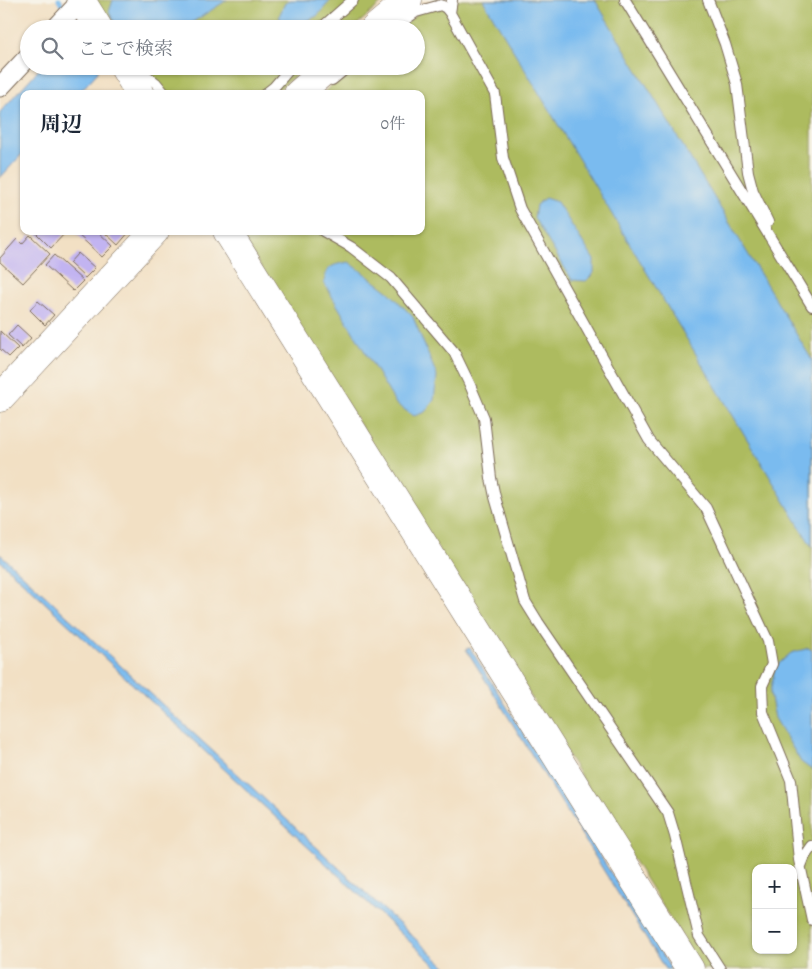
<!DOCTYPE html>
<html lang="ja">
<head>
<meta charset="utf-8">
<style>
  body { margin:0; font-family:Alegreya,"Noto Serif JP",serif; background:#f2f2f3; color:#1f2937 }
  .controls { position:absolute; right:15px; bottom:15px; display:grid; overflow:hidden; border-radius:10px; box-shadow:0 1px 4px #0004 }
  .controls button { width:45px; height:45px; display:grid; place-items:center; padding:0; border:0; border-bottom:1px solid #e0e1e3; background:#fff; color:#1f2937; font:25px sans-serif }
  .list { margin:0; padding:0; list-style:none }
  h2 { display:flex; justify-content:space-between; align-items:center; height:65px; margin:0; padding:0 20px; font-size:21px }
  h2 small { font-size:16px; font-weight:400; color:#747a83 }
  .icon { flex:none; width:28px; height:28px; fill:none; stroke:currentColor; stroke-width:2; stroke-linecap:round; stroke-linejoin:round }
  .map { position:relative; flex:none; width:812px; height:969px; overflow:hidden }
  .search { position:absolute; background:#fff; box-shadow:0 1px 4px #0004; left:20px; top:20px; width:405px; height:55px; display:flex; align-items:center; gap:12px; box-sizing:border-box; padding:0 18px; border-radius:28px; color:#747a83; font-size:19px }
  .panel { position:absolute; background:#fff; box-shadow:0 1px 4px #0004; left:20px; top:90px; width:405px; height:145px; border-radius:10px }
  .map>svg:first-child { display:block }
  .green { fill:#adbb5e; stroke:#74723e; fill-rule:evenodd }
  .water { fill:#7abbef; stroke:#5a7286 }
  .lines { fill:none; stroke-linecap:round; stroke-linejoin:round }
  .stream { stroke:#7abbef; stroke-width:5 }
  .building { fill:#c2b4f1 }
  .lane-casing { stroke:#7b6a58; stroke-width:12 }
  .street-casing { stroke:#7b6a58; stroke-width:21 }
  .secondary-casing { stroke:#7b6a58; stroke-width:29 }
  .lane { stroke:#fff; stroke-width:10 }
  .street { stroke:#fff; stroke-width:19 }
  .secondary { stroke:#fff; stroke-width:28 }
</style>
</head>
<body>
<div class="map">
<svg width="812" height="969" viewBox="0 0 812 969">
  <rect width="100%" height="100%" fill="#f7f3e8"/>
  <filter id="ink" filterUnits="userSpaceOnUse"><feTurbulence type="fractalNoise" baseFrequency=".02" numOctaves="2"/><feDisplacementMap in="SourceGraphic" scale="10" xChannelSelector="R" yChannelSelector="G"/><feConvolveMatrix kernelMatrix="1 2 1 2 8 2 1 2 1" color-interpolation-filters="sRGB"/></filter>
  <filter id="wash" filterUnits="userSpaceOnUse"><feTurbulence type="fractalNoise" baseFrequency=".0096" numOctaves="4" result="noise"/><feDisplacementMap in="SourceGraphic" scale="20" xChannelSelector="R" yChannelSelector="G"/><feGaussianBlur stdDeviation="1.12" result="paint"/><feColorMatrix in="noise" values="0 0 0 0 0 0 0 0 0 0 0 0 0 0 0 0 0 1.4 0 .05"/><feComposite in="paint" operator="in"/></filter>
  <g filter="url(#wash)">
    <rect width="100%" height="100%" fill="#f2e0c4"/>
    <path class="green" d="M90,0H385L352,29H107Z
      M434,0H812V969H702L244,240L257,231H421V94H322L354,66H416V29H399ZM756,868H793V950H756Z
      M130,66H307L273,94H151Z"/>
    <path class="water" d="M113,0H227L182,29H118L109,12Z
      M291,0H331L317,16L295,26H283L279,16L285,3Z
      M483,0H595L812,360V547Z
      M42,66H98V72L78,94H24V152L0,178V112Z
      M545,198L557,202L594,260V273L586,281L572,280L534,218L536,205Z
      M349,262L389,292L413,317L437,376L434,400L425,412L414,416L396,404L324,283C327,265 332,265 349,262Z
      M0,554L448,969H439L0,561Z
      M470,648L671,969H665L466,649Z
      M809,648L812,651V770L801,762L775,718L770,693L775,667L791,653Z"/>
    <g class="lines">
      <path class="stream" d="M59,0L63,7
        M72,24L74,29"/>
    </g>
    <g id="blocks">
      <path class="building" d="M34,231H67L51,248Z
        M77,231H97L113,246L102,257L76,233Z
        M105,231H130L118,245L104,232Z
        M30,235L50,254L23,283L0,262V258L17,239L22,244Z
        M78,253L95,268L85,278L69,263Z
        M54,255L83,281L73,291L45,265Z
        M38,301L54,315L45,325L30,310Z
        M17,325L31,338L22,348L8,335Z
        M0,331L18,348L9,357L0,349Z"/>
    </g>
  </g>
  <g filter="url(#ink)">
    <use href="#blocks" fill-opacity="0" stroke="#7b6a58" stroke-width="1"/>
    <g class="lines">
      <defs>
        <path id="lane" d="M452,0L450,13L495,94L503,158L520,209L649,440L706,508L768,641L772,664L762,686L763,712L791,780L799,860L812,920
          M625,0L812,306
          M708,0L725,44L737,84L748,172L753,191L768,222
          M398,25L416,12L441,5L446,8L450,13
          M320,29L353,0
          M134,66L156,83L165,94
          M332,80L349,66
          M265,94L274,87L292,66
          M323,231L351,247L391,278L454,352L470,385L484,418L491,478L495,497L525,601L538,622L668,813L675,836L699,936L720,969
          M801,866L805,856L812,846"/>
        <path id="street" d="M55,29L81,1
          M0,87L29,56"/>
        <path id="secondary" d="M81,0L99,29
          M374,29L408,0
          M123,66L140,94
          M298,94L330,66
          M227,231L690,969
          M0,398L155,231"/>
      </defs>
      <use href="#lane" class="lane-casing"/>
      <use href="#street" class="street-casing"/>
      <use href="#secondary" class="secondary-casing"/>
      <use href="#lane" class="lane"/>
      <use href="#street" class="street"/>
      <use href="#secondary" class="secondary"/>
    </g>
  </g>
</svg>
<div class="controls">
<button>+</button>
<button>−</button>
</div>
<div class="search"><svg class="icon" aria-label="search" viewBox="0 0 24 24"><circle cx="10" cy="10" r="6"/><path d="M15 15l6 6"/></svg>ここで検索</div>
<section class="panel">
<h2>周辺<small>0件</small></h2>
<ul class="list">
</ul>
</section>
</div>
</body>
</html>
